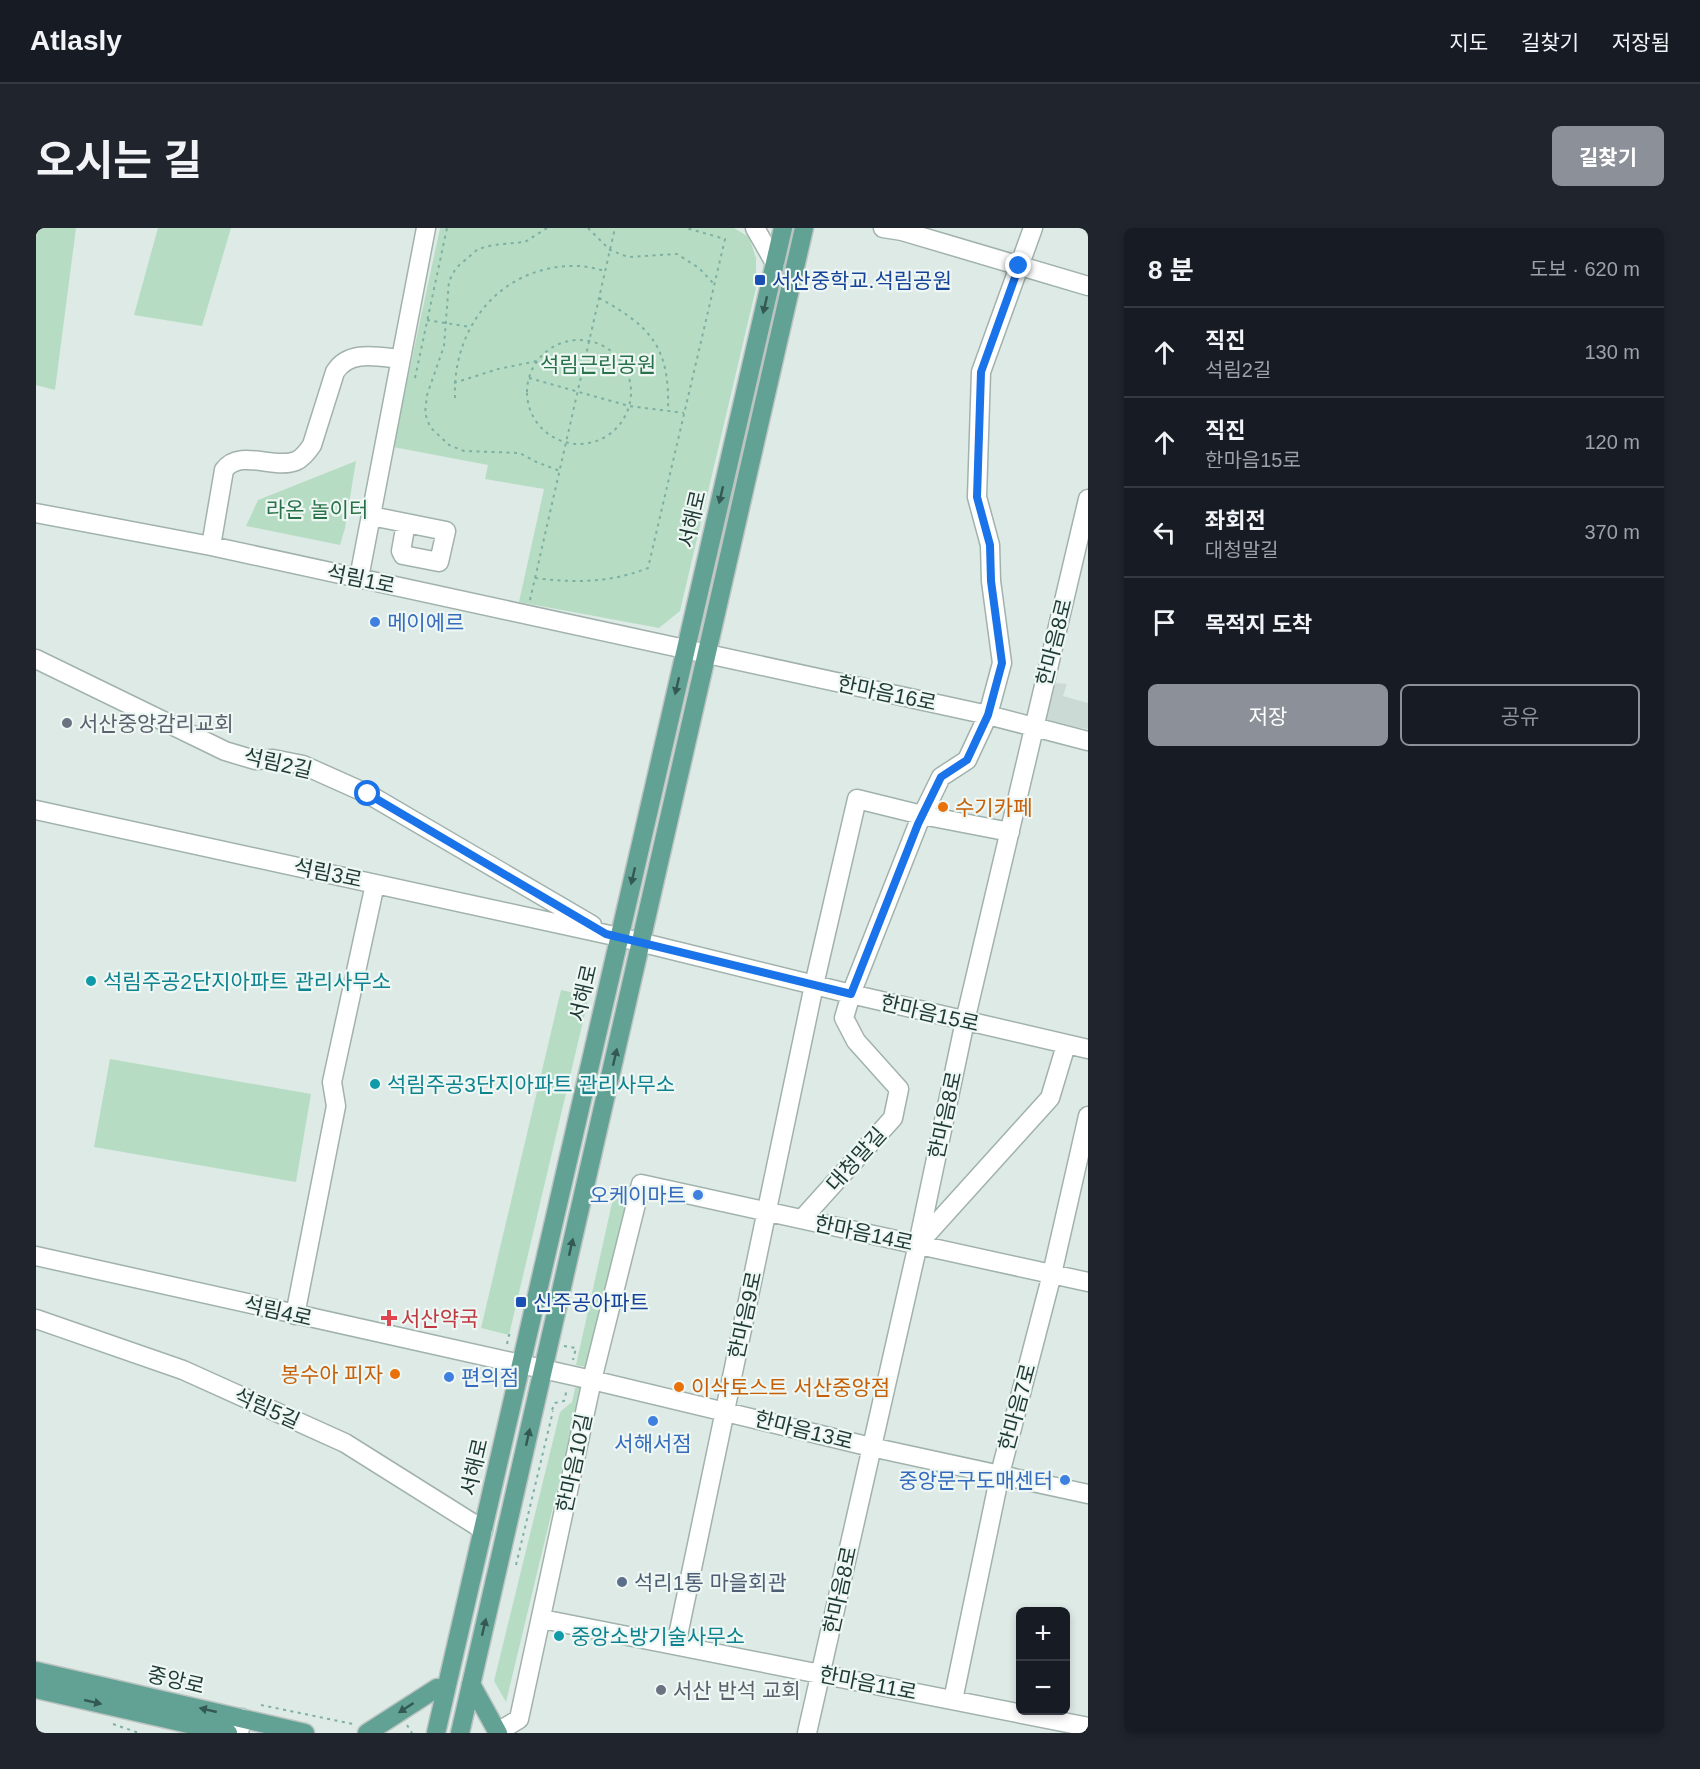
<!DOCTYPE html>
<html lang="ko">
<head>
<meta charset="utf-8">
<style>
  body { margin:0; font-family:Arial,"Noto Sans KR",sans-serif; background:#20242c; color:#f1f3f6 }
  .controls { position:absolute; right:18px; bottom:18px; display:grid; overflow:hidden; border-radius:9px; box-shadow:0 3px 9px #0003 }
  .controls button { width:54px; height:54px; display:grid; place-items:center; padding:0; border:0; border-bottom:2px solid #363941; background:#171b24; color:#f1f3f6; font:30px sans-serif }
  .stop { position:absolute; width:18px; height:18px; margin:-14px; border:4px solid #1a73e8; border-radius:50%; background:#fff }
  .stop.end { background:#1a73e8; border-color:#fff; box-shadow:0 2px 6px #0008 }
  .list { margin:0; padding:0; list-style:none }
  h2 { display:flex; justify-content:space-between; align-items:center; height:78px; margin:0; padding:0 24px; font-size:26px }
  h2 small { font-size:20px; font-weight:400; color:#9ea1a6 }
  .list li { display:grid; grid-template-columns:39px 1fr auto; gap:18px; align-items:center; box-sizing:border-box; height:90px; padding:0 24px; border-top:2px solid #363941 }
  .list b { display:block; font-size:22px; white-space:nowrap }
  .list p { margin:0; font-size:20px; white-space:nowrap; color:#9ea1a6 }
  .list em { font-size:20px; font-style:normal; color:#9ea1a6 }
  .actions { display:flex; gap:12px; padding:18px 24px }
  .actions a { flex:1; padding:14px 0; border:2px solid #8c9099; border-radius:9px; text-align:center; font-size:21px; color:#8c9099 }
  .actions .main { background:#8c9099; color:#fff }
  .icon { flex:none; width:33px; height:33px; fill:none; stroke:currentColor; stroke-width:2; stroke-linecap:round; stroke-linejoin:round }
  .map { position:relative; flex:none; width:1052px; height:1505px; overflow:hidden; border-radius:9px }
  header { display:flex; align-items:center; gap:36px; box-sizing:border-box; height:84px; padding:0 30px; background:#171b24; border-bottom:2px solid #363941 }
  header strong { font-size:28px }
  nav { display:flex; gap:33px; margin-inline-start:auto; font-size:21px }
  .intro { display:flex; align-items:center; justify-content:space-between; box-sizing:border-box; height:144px; padding:0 36px }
  h1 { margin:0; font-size:42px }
  .button { padding:15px 27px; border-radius:9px; background:#8c9099; color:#fff; font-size:21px; font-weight:700 }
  main { display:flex; gap:36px; padding:0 36px }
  aside { flex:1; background:#171b24; border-radius:9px; box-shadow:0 3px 9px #0003 }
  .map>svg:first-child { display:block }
  .built { fill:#ccdad5 }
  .green { fill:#b6ddc3 }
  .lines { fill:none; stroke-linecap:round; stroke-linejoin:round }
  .minor-casing { stroke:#a1b2ad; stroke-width:21 }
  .major-casing { stroke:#bcc4c2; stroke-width:21 }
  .path { stroke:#7dafa3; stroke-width:2; stroke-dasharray:3 4.5; stroke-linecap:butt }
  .minor { stroke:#fff; stroke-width:18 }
  .major { stroke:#61a295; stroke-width:18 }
  .oneway { fill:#335952 }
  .route { stroke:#1a73e8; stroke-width:8 }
  .transit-dot { fill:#1a4fb4; stroke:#eef7f3; stroke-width:2 }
  .shop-dot { fill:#3f7fe0; stroke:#eef7f3; stroke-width:2 }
  .worship-dot { fill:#6b7280; stroke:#eef7f3; stroke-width:2 }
  .food-dot { fill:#e8710a; stroke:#eef7f3; stroke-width:2 }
  .culture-dot { fill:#0f9aa8; stroke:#eef7f3; stroke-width:2 }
  .health-dot { fill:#e0444e; stroke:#eef7f3; stroke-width:2 }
  .service-dot { fill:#5c6f8a; stroke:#eef7f3; stroke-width:2 }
  .labels { text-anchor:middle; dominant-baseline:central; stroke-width:4.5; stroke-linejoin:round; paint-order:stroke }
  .transit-label { font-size:21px; fill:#164399; stroke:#eef7f3; text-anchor:start }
  .park-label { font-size:21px; fill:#287249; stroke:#eef7f3 }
  .street-label { font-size:21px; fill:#1f3a35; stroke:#eef7f3 }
  .shop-label { font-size:21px; fill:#366cbe; stroke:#eef7f3; text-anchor:start }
  .worship-label { font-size:21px; fill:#5b616d; stroke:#eef7f3; text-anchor:start }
  .food-label { font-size:21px; fill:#c56008; stroke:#eef7f3; text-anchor:start }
  .culture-label { font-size:21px; fill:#0d838f; stroke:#eef7f3; text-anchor:start }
  .health-label { font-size:21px; fill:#be3a42; stroke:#eef7f3; text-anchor:start }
  .service-label { font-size:21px; fill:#4e5e75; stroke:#eef7f3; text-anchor:start }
</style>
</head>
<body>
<header>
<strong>Atlasly</strong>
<nav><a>지도</a><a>길찾기</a><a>저장됨</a></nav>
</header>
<div class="intro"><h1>오시는 길</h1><a class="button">길찾기</a></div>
<main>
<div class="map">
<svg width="1052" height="1505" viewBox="0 0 1052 1505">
  <rect width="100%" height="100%" fill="#deeae6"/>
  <path class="built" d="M1008,454L1031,456L1027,468L1052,475V501L1002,494Z"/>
  <path class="green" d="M0,0H40L19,162L0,157Z
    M122,0H195L166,98L98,87Z
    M404,0H698L713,9L720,30V60L644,383L623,400L483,374L508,261L449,251L452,237L357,219Z
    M320,233L309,300L304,317L210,298L222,272Z
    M525,762L553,768L473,1107L445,1100Z
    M74,831L275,866L260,954L58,919Z
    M580,957L596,961L556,1140L540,1137Z
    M540,1156L546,1158L470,1474L458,1453L524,1184L536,1174Z"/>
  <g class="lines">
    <defs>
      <path id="minor" d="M719,0L739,35
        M847,0L866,3L1052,58
        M0,285L175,318L952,487L1052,513
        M335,288L410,303L403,334L367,327L365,323L370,295
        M175,318L188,242C204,220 238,242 260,233C267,230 272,223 276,217L299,144C313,121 343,129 365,131
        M323,350L390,0
        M0,431L189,523L219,532L237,531L267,537L332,566L556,697
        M0,582L583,709L815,766L1052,821
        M766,991L857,890L863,861L820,813L808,790L815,766L882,596L905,549L931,532L952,487L966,435L955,353L954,317L941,269L945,144L997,0
        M883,1015L1014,870L1030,817
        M0,1028L556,1152L835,1219L1052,1266
        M259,1087L300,878L296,854L339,656
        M0,1091L147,1142L309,1215L438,1296L447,1303
        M506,1391L1052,1499
        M640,1417L778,757L821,571L886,587L974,604
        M917,1472L964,1246L1016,1046L1052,888
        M462,1504L483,1491L556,1152L605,956L1052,1054
        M203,1505L206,1490
        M771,1505L882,1016L929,793L1052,271"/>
      <path id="major" d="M0,1443L269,1505
        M435,1456L462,1505
        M0,1461L192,1505
        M331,1505L401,1460L410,1462
        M400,1505L747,0
        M424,1505L768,0"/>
    </defs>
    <use href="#minor" class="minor-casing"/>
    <use href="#major" class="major-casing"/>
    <path class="path" d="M511,0L489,14L457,17L442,21L420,40L413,53L408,118L391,167L389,185L394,199L413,217L428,223L484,225L498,233L524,243
      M552,0L574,22L592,29L641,26L663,40L678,56
      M563,70C616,99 634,120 632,183
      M391,92L434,99
      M491 164a52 52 0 1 1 104 0a52 52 0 1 1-104 0Z
      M379,150L411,0
      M493,150L593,178L648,185
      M418,155L462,141L501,133
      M419,170C416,98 466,36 542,38C551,38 560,41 569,43
      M499,350C539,355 574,355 612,340L689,11L650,0
      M494,372L579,0
      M471,1116L473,1107L476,1108
      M528,1118L540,1120L537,1132
      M516,1182L519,1175L528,1173L531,1161
      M480,1337L517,1183
      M225,1477L317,1496
      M77,1496L103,1505
      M371,1497L376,1505"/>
    <use href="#minor" class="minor"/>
    <use href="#major" class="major"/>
  </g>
  <defs><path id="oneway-solid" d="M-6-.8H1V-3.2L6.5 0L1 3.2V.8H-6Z" transform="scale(1.5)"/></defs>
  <g class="oneway">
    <use href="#oneway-solid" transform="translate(729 77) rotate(103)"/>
    <use href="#oneway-solid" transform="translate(685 267) rotate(103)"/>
    <use href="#oneway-solid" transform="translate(641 458) rotate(103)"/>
    <use href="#oneway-solid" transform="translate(597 648) rotate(103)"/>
    <use href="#oneway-solid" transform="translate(579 829) rotate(-77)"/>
    <use href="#oneway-solid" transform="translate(535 1019) rotate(-77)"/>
    <use href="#oneway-solid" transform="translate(492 1209) rotate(-77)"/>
    <use href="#oneway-solid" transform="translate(448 1399) rotate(-77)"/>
    <use href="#oneway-solid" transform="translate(57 1474) rotate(13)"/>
    <use href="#oneway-solid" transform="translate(370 1480) rotate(147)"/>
    <use href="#oneway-solid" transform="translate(172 1482) rotate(-167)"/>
  </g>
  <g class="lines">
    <path class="route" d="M332,566L570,706L815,766L882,596L905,549L931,532L952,487L966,435L955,353L954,317L941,269L945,144L983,38"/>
  </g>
  <g class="transit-dot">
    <rect x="718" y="46" width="12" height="12" rx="3"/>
    <rect x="479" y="1068" width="12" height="12" rx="3"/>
  </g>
  <g class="shop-dot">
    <circle cx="339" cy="394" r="6"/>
    <circle cx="662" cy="967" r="6"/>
    <circle cx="413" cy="1149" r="6"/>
    <circle cx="617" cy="1193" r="6"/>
    <circle cx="1029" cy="1252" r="6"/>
  </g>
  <g class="worship-dot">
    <circle cx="31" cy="495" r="6"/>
    <circle cx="625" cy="1462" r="6"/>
  </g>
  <g class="food-dot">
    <circle cx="907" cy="579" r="6"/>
    <circle cx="359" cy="1146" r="6"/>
    <circle cx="643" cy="1159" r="6"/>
  </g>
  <g class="culture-dot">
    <circle cx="55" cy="753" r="6"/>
    <circle cx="339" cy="856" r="6"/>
    <circle cx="523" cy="1408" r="6"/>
  </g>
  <path class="health-dot" d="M350 1081h6v6h6v6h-6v6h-6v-6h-6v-6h6z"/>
  <circle class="service-dot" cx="586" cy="1354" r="6"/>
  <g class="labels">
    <g class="transit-label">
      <text x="736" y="52">서산중학교.석림공원</text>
      <text x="497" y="1074">신주공아파트</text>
    </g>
    <g class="park-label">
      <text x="562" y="136">석림근린공원</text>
      <text x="281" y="281">라온 놀이터</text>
    </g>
    <g class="street-label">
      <text transform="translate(656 291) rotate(-77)">서해로</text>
      <text transform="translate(325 351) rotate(12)">석림1로</text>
      <text transform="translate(1018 414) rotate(-76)">한마음8로</text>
      <text transform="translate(851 465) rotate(12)">한마음16로</text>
      <text transform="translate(242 535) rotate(13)">석림2길</text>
      <text transform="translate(292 645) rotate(12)">석림3로</text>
      <text transform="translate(547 765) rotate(-77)">서해로</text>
      <text transform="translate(894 785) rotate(13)">한마음15로</text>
      <text transform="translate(909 887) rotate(-78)">한마음8로</text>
      <text transform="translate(820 931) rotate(-48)">대청말길</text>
      <text transform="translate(828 1005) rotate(12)">한마음14로</text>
      <text transform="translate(242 1083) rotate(13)">석림4로</text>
      <text transform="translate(709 1087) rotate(-78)">한마음9로</text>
      <text transform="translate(981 1179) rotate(-75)">한마음7로</text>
      <text transform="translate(231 1180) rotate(24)">석림5길</text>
      <text transform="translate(768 1202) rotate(14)">한마음13로</text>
      <text transform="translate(538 1235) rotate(-78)">한마음10길</text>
      <text transform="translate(438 1239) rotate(-77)">서해로</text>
      <text transform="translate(804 1362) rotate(-78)">한마음8로</text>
      <text transform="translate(140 1452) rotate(13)">중앙로</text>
      <text transform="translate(832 1455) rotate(11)">한마음11로</text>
    </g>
    <g class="shop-label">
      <text x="351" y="394">메이에르</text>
      <text x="650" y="967" text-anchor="end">오케이마트</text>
      <text x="425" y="1149">편의점</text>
      <text x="617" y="1215" text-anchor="middle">서해서점</text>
      <text x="1017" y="1252" text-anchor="end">중앙문구도매센터</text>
    </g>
    <g class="worship-label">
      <text x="43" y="495">서산중앙감리교회</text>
      <text x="637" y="1462">서산 반석 교회</text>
    </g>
    <g class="food-label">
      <text x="919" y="579">수기카페</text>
      <text x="347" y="1146" text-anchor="end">봉수아 피자</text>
      <text x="655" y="1159">이삭토스트 서산중앙점</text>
    </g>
    <g class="culture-label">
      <text x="67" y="753">석림주공2단지아파트 관리사무소</text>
      <text x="351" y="856">석림주공3단지아파트 관리사무소</text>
      <text x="535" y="1408">중앙소방기술사무소</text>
    </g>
    <g class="health-label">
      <text x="365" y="1090">서산약국</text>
    </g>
    <g class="service-label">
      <text x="598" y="1354">석리1통 마을회관</text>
    </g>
  </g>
</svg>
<div class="controls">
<button>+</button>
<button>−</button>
</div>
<div class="stop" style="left:332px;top:566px"></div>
<div class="stop end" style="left:983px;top:38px"></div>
</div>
<aside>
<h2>8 분<small>도보 · 620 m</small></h2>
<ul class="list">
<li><svg class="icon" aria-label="ahead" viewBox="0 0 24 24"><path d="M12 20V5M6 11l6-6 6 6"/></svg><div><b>직진</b><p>석림2길</p></div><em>130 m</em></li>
<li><svg class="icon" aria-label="ahead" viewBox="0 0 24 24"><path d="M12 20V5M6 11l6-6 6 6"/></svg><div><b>직진</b><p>한마음15로</p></div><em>120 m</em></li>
<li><svg class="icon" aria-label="left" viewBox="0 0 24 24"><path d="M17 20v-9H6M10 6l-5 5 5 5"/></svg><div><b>좌회전</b><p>대청말길</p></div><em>370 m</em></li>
<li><svg class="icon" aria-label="arrive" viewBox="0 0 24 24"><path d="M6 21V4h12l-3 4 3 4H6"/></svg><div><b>목적지 도착</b></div></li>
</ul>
<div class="actions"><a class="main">저장</a><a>공유</a></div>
</aside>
</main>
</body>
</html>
